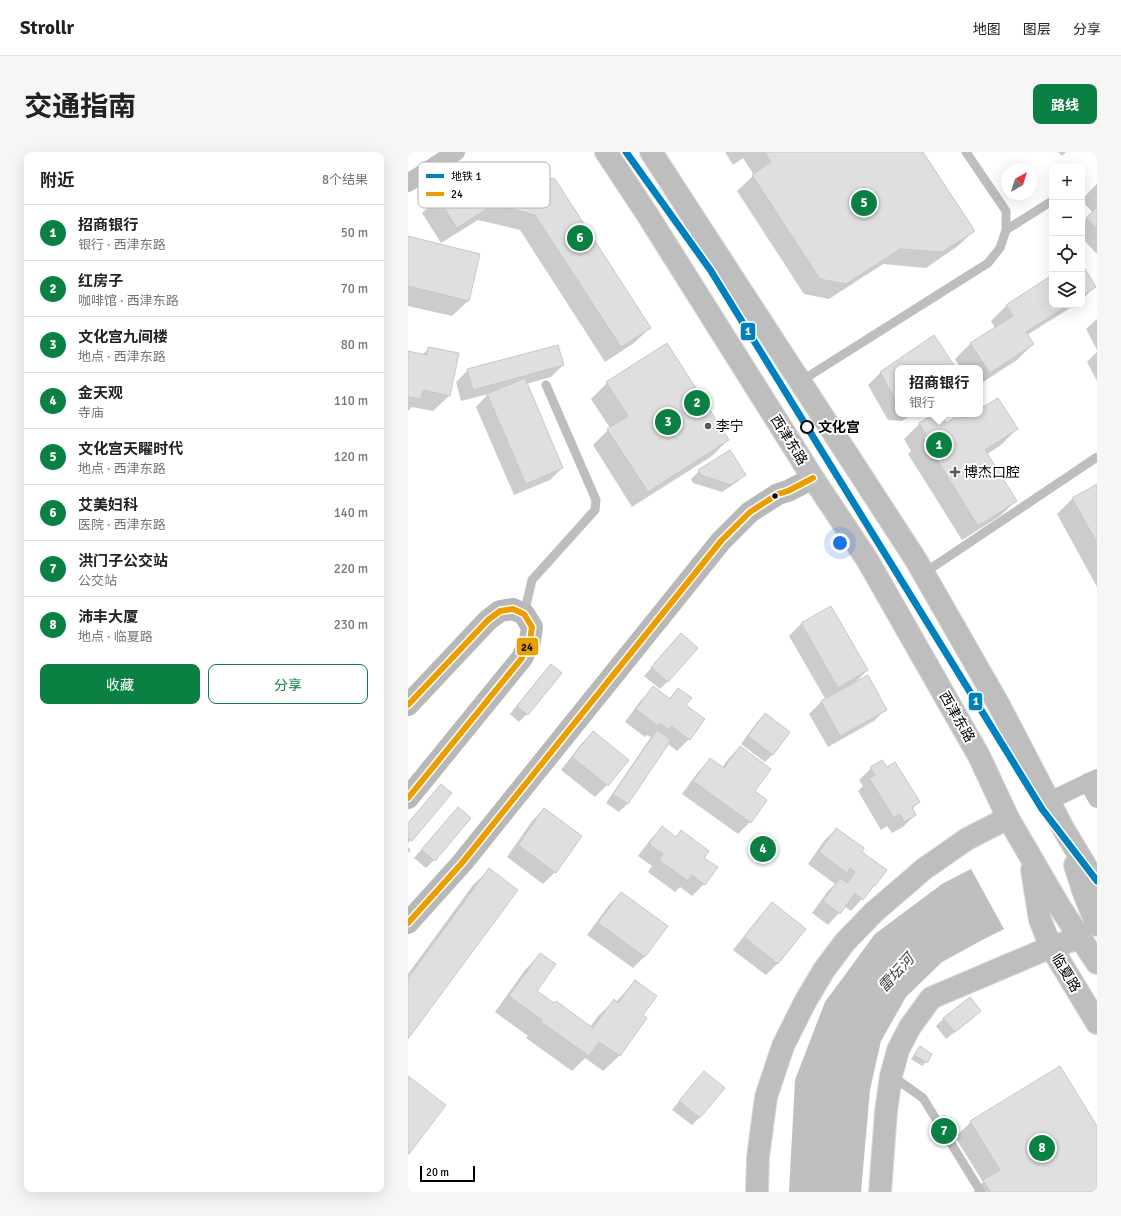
<!DOCTYPE html>
<html lang="zh">
<head>
<meta charset="utf-8">
<style>
  body { margin:0; font-family:Signika,"Noto Sans SC",sans-serif; background:#f6f6f6; color:#222 }
  .controls { position:absolute; right:12px; top:12px; display:grid; overflow:hidden; border-radius:8px; box-shadow:0 4px 16px #0002 }
  .controls button { width:36px; height:36px; display:grid; place-items:center; padding:0; border:0; border-bottom:1px solid #e0e0e0; background:#fff; color:#222; font:20px sans-serif }
  .compass { position:absolute; left:593px; top:12px; width:36px; height:36px; border-radius:50%; background:#fff; box-shadow:0 4px 16px #0002; rotate:39deg }
  .scale { position:absolute; left:12px; bottom:10px; width:55px; box-sizing:border-box; padding-left:4px; border:2px solid #000; border-top:0; font-size:11px; line-height:14px; white-space:nowrap; color:#000; -webkit-text-stroke:3px #fff; paint-order:stroke }
  .you { position:absolute; left:432px; top:391px; width:14px; height:14px; margin:-10px; border:3px solid #fff; border-radius:50%; background:#1a73e8; box-shadow:0 0 0 6px #1a73e833 }
  .badge { display:grid; place-items:center; width:26px; height:26px; border-radius:50%; background:#0b8043; color:#fff; font-size:13px; font-weight:700 }
  .pin { position:absolute; translate:-50% -50%; border:2px solid #fff; box-shadow:0 1px 4px #0006 }
  .popup { position:absolute; left:487px; top:213px; width:88px; height:52px; box-sizing:border-box; display:grid; place-content:center; border-radius:8px; background:#fff; filter:drop-shadow(0 1px 3px #0005); font-size:13px; white-space:nowrap; color:#767676 }
  .popup b { font-size:15px; color:#222 }
  .popup::after { content:''; position:absolute; left:50%; top:100%; margin-left:-8px; border:8px solid transparent; border-top-color:#fff }
  .list { margin:0; padding:0; list-style:none }
  h2 { display:flex; justify-content:space-between; align-items:center; height:52px; margin:0; padding:0 16px; font-size:17px }
  h2 small { font-size:13px; font-weight:400; color:#767676 }
  .list li { display:grid; grid-template-columns:26px 1fr auto; gap:12px; align-items:center; box-sizing:border-box; height:56px; padding:0 16px; border-top:1px solid #e0e0e0 }
  .list b { display:block; font-size:15px; white-space:nowrap }
  .list p { margin:0; font-size:13px; white-space:nowrap; color:#767676 }
  .list em { font-size:13px; font-style:normal; color:#767676 }
  .actions { display:flex; gap:8px; padding:12px 16px }
  .actions a { flex:1; padding:9px 0; border:1px solid #0b8043; border-radius:8px; text-align:center; font-size:14px; color:#0b8043 }
  .actions .main { background:#0b8043; color:#fff }
  .icon { flex:none; width:22px; height:22px; fill:none; stroke:currentColor; stroke-width:2; stroke-linecap:round; stroke-linejoin:round }
  .map { position:relative; flex:none; width:689px; height:1040px; overflow:hidden; border-radius:8px }
  header { display:flex; align-items:center; gap:24px; box-sizing:border-box; height:56px; padding:0 20px; background:#fff; border-bottom:1px solid #e0e0e0 }
  header strong { font-size:19px }
  nav { display:flex; gap:22px; margin-inline-start:auto; font-size:14px }
  .intro { display:flex; align-items:center; justify-content:space-between; box-sizing:border-box; height:96px; padding:0 24px }
  h1 { margin:0; font-size:28px }
  .button { padding:10px 18px; border-radius:8px; background:#0b8043; color:#fff; font-size:14px; font-weight:700 }
  main { display:flex; gap:24px; padding:0 24px }
  aside { flex:1; background:#fff; border-radius:8px; box-shadow:0 4px 16px #0002 }
  .map>svg:first-child { display:block }
  .water { fill:#bfbfbf }
  .pier { fill:#fff }
  .shadow { fill:#0003 }
  .building { fill:#dfdfdf; stroke:#c7c7c7 }
  .lines { fill:none; stroke-linecap:round; stroke-linejoin:round }
  .primary-casing { stroke:#dbdbdb; stroke-width:24 }
  .lane { stroke:#bebebe; stroke-width:9 }
  .street { stroke:#bebebe; stroke-width:18 }
  .secondary { stroke:#b8b8b8; stroke-width:22 }
  .primary { stroke:#bebebe; stroke-width:22 }
  .bus-1-casing { stroke:#fff; stroke-width:9 }
  .bus-1 { stroke:#eb9e00; stroke-width:6 }
  .metro-1-casing { stroke:#fff; stroke-width:10 }
  .metro-1 { stroke:#0080bc; stroke-width:7 }
  .poi-dot { fill:#595959; stroke:#fff; stroke-width:1.5 }
  .stop-dot { fill:#fff; stroke:#000; stroke-width:2 }
  .bus-dot { fill:#000; stroke:#fff; stroke-width:1.5 }
  .labels { text-anchor:middle; dominant-baseline:central; stroke-width:4; stroke-linejoin:round; paint-order:stroke }
  .poi-label { font-size:14px; fill:#000; stroke:#fff; text-anchor:start }
  .stop-label { font-size:14px; font-weight:bold; fill:#000; stroke:#fff; text-anchor:start }
  .street-label { font-size:14px; fill:#000; stroke:#fff }
  .water-label { font-size:15px; font-style:italic; fill:#444; stroke:#fff }
  .key { fill:#fff; stroke:#b2b2b2; stroke-width:1 }
  .key-label { font-size:11px; fill:#000 }
  .line-badge { stroke:#fff; stroke-width:1.5 }
  .badge-label { font-size:11px; text-anchor:middle; font-weight:bold; fill:#fff }
  .pale-badge-label { font-size:11px; text-anchor:middle; font-weight:bold; fill:#111 }
</style>
</head>
<body>
<header>
<strong>Strollr</strong>
<nav><a>地图</a><a>图层</a><a>分享</a></nav>
</header>
<div class="intro"><h1>交通指南</h1><a class="button">路线</a></div>
<main>
<aside>
<h2>附近<small>8个结果</small></h2>
<ul class="list">
<li><span class="badge">1</span><div><b>招商银行</b><p>银行 · 西津东路</p></div><em>50 m</em></li>
<li><span class="badge">2</span><div><b>红房子</b><p>咖啡馆 · 西津东路</p></div><em>70 m</em></li>
<li><span class="badge">3</span><div><b>文化宫九间楼</b><p>地点 · 西津东路</p></div><em>80 m</em></li>
<li><span class="badge">4</span><div><b>金天观</b><p>寺庙</p></div><em>110 m</em></li>
<li><span class="badge">5</span><div><b>文化宫天矅时代</b><p>地点 · 西津东路</p></div><em>120 m</em></li>
<li><span class="badge">6</span><div><b>艾美妇科</b><p>医院 · 西津东路</p></div><em>140 m</em></li>
<li><span class="badge">7</span><div><b>洪门子公交站</b><p>公交站</p></div><em>220 m</em></li>
<li><span class="badge">8</span><div><b>沛丰大厦</b><p>地点 · 临夏路</p></div><em>230 m</em></li>
</ul>
<div class="actions"><a class="main">收藏</a><a>分享</a></div>
</aside>
<div class="map">
<svg width="689" height="1040" viewBox="0 0 689 1040">
  <rect width="100%" height="100%" fill="#fff"/>
  <path class="water" d="M689,651V731L578,786L534,810L498,845L473,889L462,938L453,1040H381L387,928L417,850L467,782L534,732Z"/>
  <path class="pier" d="M689,649V733L597,779L562,715Z"/>
  <path class="shadow" d="M317,0H514L566,79L550,94L518,116L475,112L421,147L396,142L329,39L346,23L335,6L325,13Z
    M650,0H658L654,4Z
    M83,12L242,176L226,191L197,210L112,78L70,68L33,91L14,61L30,46Z
    M689,32V102L674,86V71L685,61L674,49V47Z
    M0,85L71,102L60,149L44,164L0,154Z
    M674,114L687,134L674,148Z
    M644,124V153H667L619,183L625,192L609,208L572,232V216H553L547,207L563,191L587,176L583,169L598,154Z
    M689,167V198L678,177Z
    M526,185L546,216H490V262H505L494,269L480,268L460,233L472,221Z
    M21,196L41,244L25,259L4,255L0,259V200L14,203Z
    M689,200V229L679,210Z
    M155,213L143,225L118,232L154,316L142,328L106,343L68,255L80,242L53,249L48,230L60,218Z
    M199,231L320,288L304,304L224,355L185,293L202,276L183,247Z
    M572,258L609,277L593,293L579,302L608,349L592,364L554,388L500,302L503,299L496,287L511,272L528,262H531L538,272L557,267L566,262H572Z
    M291,319L337,322L329,330L314,340L285,331L283,327Z
    M689,333V435L649,362L665,346Z
    M423,455L459,518L446,532L478,557L466,569L420,595L401,562L413,550L418,548L381,484L393,472Z
    M273,482L260,529L252,537L236,524Z
    M143,513L119,562L111,570L102,562L135,521Z
    M245,536L261,547L270,537L281,587L269,599L260,592L219,652L211,660L198,651L243,585L239,583L237,585L217,570L233,548Z
    M357,562L365,602L357,610L333,592L349,570Z
    M185,580L199,633L187,645L153,618L173,592Z
    M332,595L345,639L342,670L330,682L274,642L290,620L302,608L314,616L320,607Z
    M463,616H479L511,650L504,657L507,663L495,675L484,681L479,674L473,678L450,639L455,634L451,628Z
    M33,633L42,641L0,691V671Z
    M50,656L26,708L18,716L6,706Z
    M136,657L147,720L135,732L99,705L124,669Z
    M254,676L267,685L273,679L295,706L296,732L284,744L272,735L267,740L240,720L244,714L230,704L242,688Z
    M428,677L452,700L478,718L466,734L443,759L436,754L431,761L420,773L404,761L420,739L427,732L400,712L416,689Z
    M0,695L3,698L0,701Z
    M81,718L0,885V822L65,733Z
    M213,741L237,804L225,816L179,783L201,753Z
    M364,752L370,811L358,823L325,798L352,764Z
    M132,802L127,839L182,875L190,864L206,849L208,850L227,829L234,863L238,866L211,904L195,919L177,906L164,919L118,886L120,884L87,860L117,818Z
    M572,859L564,867L538,887L528,874L536,866Z
    M512,896L518,910L514,914L503,907Z
    M296,920L291,966L284,973L264,958L288,928Z
    M563,970L689,976V1040H565L575,1030L547,985Z"/>
  <path class="building" d="M357,0H515L567,79L534,100L492,97L438,132L412,127L344,23L363,10Z
    M82,10L147,27L243,176L213,195L127,63L86,52L49,76L29,45Z
    M689,55V77L678,66Z
    M0,84L72,102L61,149L0,134Z
    M674,112L688,135L674,144Z
    M644,123V153H660L618,180L626,192L582,221L562,191L605,164L598,153Z
    M526,183L548,216H490V253L472,220Z
    M259,191L321,288L240,340L199,277L220,264L198,230Z
    M150,193L156,213L65,238L59,217Z
    M20,195L51,201L42,244L15,238L13,247L0,245V199L19,203Z
    M117,226L155,316L118,332L79,242Z
    M590,246L610,277L577,298L609,349L570,374L515,285L518,283L511,271L526,262H533L538,271L552,262H555L557,266L564,262H572V257Z
    M322,298L338,323L323,333L293,323L290,318Z
    M689,332V391L664,346Z
    M423,454L460,518L430,536L393,471Z
    M273,481L290,496L260,530L243,515Z
    M143,512L154,521L120,563L109,554Z
    M460,523L479,558L432,584L413,549Z
    M245,534L262,547L270,536L284,546L278,553L297,567L282,588L263,574L261,578L252,571L250,574L228,557Z
    M357,561L382,580L365,603L340,584Z
    M249,578L263,588L220,652L205,642Z
    M185,579L221,608L200,634L164,605Z
    M332,594L363,617L347,639L359,648L343,671L285,629L302,606L316,616Z
    M474,608L479,615L487,610L512,650L504,655L508,663L496,670L492,662L486,666L461,626L467,623L462,615Z
    M33,632L44,641L4,689L0,686V671Z
    M50,655L63,666L27,709L13,698Z
    M136,656L174,684L148,721L110,693Z
    M254,674L268,685L273,678L301,699L296,706L310,715L297,733L284,723L280,729L251,708L255,702L241,692Z
    M428,676L456,696L454,700L479,718L467,734L466,733L455,748L447,741L432,762L415,749L432,726L439,731L447,720L442,716L439,721L411,700Z
    M81,716L110,738L0,887V826Z
    M213,740L260,774L237,805L190,771Z
    M364,750L398,777L370,812L336,785Z
    M132,801L148,812L129,839L146,851L148,849L185,876L206,847L210,851L227,828L249,844L235,863L239,866L212,904L191,890L181,904L133,870L134,868L101,844Z
    M562,845L573,859L547,880L535,866Z
    M512,894L524,902L519,911L506,903Z
    M652,914L689,974V1040H582L575,1028L592,1018L562,969Z
    M296,919L317,936L292,966L271,949Z
    M0,924L38,953L1,1002H0Z"/>
  <g class="lines">
    <defs>
      <path id="primary" d="M198,0L239,62L405,326L460,409L571,604L600,666L653,757L689,811
        M243,0L508,408L592,555L656,678L689,733
        M667,713L677,744L689,773
        M624,718L632,768L643,795L689,871
        M349,1040L350,1005L358,945L375,894L397,850L416,818L437,790L466,760L516,717L559,687L600,666
        M472,1040L478,960L483,924L490,898L502,875L523,846L643,795L672,786"/>
    </defs>
    <use href="#primary" class="primary-casing"/>
    <path class="lane" d="M598,78L644,49
      M393,229L580,111L592,96L598,78V59L558,0
      M516,421L689,305
      M116,462L124,428L187,358L188,348L138,233
      M484,924L515,946L573,1040"/>
    <path class="street" d="M0,31L48,0
      M680,630L689,647
      M641,649L689,626"/>
    <path class="secondary" d="M0,553L80,468L92,459L105,457L116,462L124,475L122,489L114,506L0,646
      M0,771L54,711L313,389L342,360L370,342L380,339L405,326"/>
    <use href="#primary" class="primary"/>
    <defs>
      <path id="bus-1" d="M0,553L80,468L92,459L105,457L116,462L124,475L122,489L114,506L0,646
        M0,771L54,711L313,389L342,360L370,342L380,339L405,326"/>
    </defs>
    <use href="#bus-1" class="bus-1-casing"/>
    <use href="#bus-1" class="bus-1"/>
    <defs>
      <path id="metro-1" d="M218,0L303,119L634,657L689,729"/>
    </defs>
    <use href="#metro-1" class="metro-1-casing"/>
    <use href="#metro-1" class="metro-1"/>
  </g>
  <g class="poi-dot">
    <circle cx="300" cy="274" r="4"/>
    <path d="M545 314h4v4h4v4h-4v4h-4v-4h-4v-4h4z"/>
  </g>
  <circle class="stop-dot" cx="399" cy="275" r="6"/>
  <circle class="bus-dot" cx="367" cy="344" r="3.5"/>
  <g class="labels">
    <g class="poi-label">
      <text x="308" y="274">李宁</text>
      <text x="556" y="320">博杰口腔</text>
    </g>
    <g class="stop-label">
      <text x="410" y="275">文化宫</text>
    </g>
    <g class="street-label">
      <text transform="translate(381 288) rotate(58)">西津东路</text>
      <text transform="translate(549 565) rotate(60)">西津东路</text>
      <text transform="translate(658 821) rotate(59)">临夏路</text>
    </g>
    <g class="water-label">
      <text transform="translate(488 821) rotate(-48)">雷坛河</text>
    </g>
  </g>
  <rect x="10" y="10" width="132" height="46" rx="6" class="key"/>
  <rect x="18" y="22" width="18" height="4" fill="#0080bc"/>
  <rect x="18" y="40" width="18" height="4" fill="#eb9e00"/>
  <g class="key-label">
    <text x="43" y="28">地铁 1</text>
    <text x="43" y="46">24</text>
  </g>
  <g class="line-badge">
    <rect x="332" y="170" width="16" height="19" rx="4" fill="#0080bc"/>
    <rect x="108" y="485" width="23" height="19" rx="4" fill="#eb9e00"/>
    <rect x="560" y="540" width="15" height="19" rx="4" fill="#0080bc"/>
  </g>
  <g class="badge-label">
    <text x="340" y="183">1</text>
    <text x="568" y="553">1</text>
  </g>
  <g class="pale-badge-label">
    <text x="119" y="499">24</text>
  </g>
</svg>
<div class="controls">
<button>+</button>
<button>−</button>
<button><svg class="icon" aria-label="locate" viewBox="0 0 24 24"><circle cx="12" cy="12" r="6"/><path d="M12 2v4M12 18v4M2 12h4M18 12h4"/></svg></button>
<button><svg class="icon" aria-label="layers" viewBox="0 0 24 24"><path d="M12 4l9 5-9 5-9-5zM3 14l9 5 9-5"/></svg></button>
</div>
<svg class="compass" viewBox="-18 -18 36 36"><path d="M0-13l5 13h-10z" fill="#e53935"/><path d="M0 13l5-13h-10z" fill="#767676"/></svg>
<div class="scale">20 m</div>
<div class="you"></div>
<div class="pin badge" style="left:531px;top:293px">1</div>
<div class="popup"><b>招商银行</b>银行</div>
<div class="pin badge" style="left:289px;top:251px">2</div>
<div class="pin badge" style="left:260px;top:270px">3</div>
<div class="pin badge" style="left:355px;top:697px">4</div>
<div class="pin badge" style="left:456px;top:51px">5</div>
<div class="pin badge" style="left:172px;top:86px">6</div>
<div class="pin badge" style="left:536px;top:979px">7</div>
<div class="pin badge" style="left:634px;top:996px">8</div>
</div>
</main>
</body>
</html>
